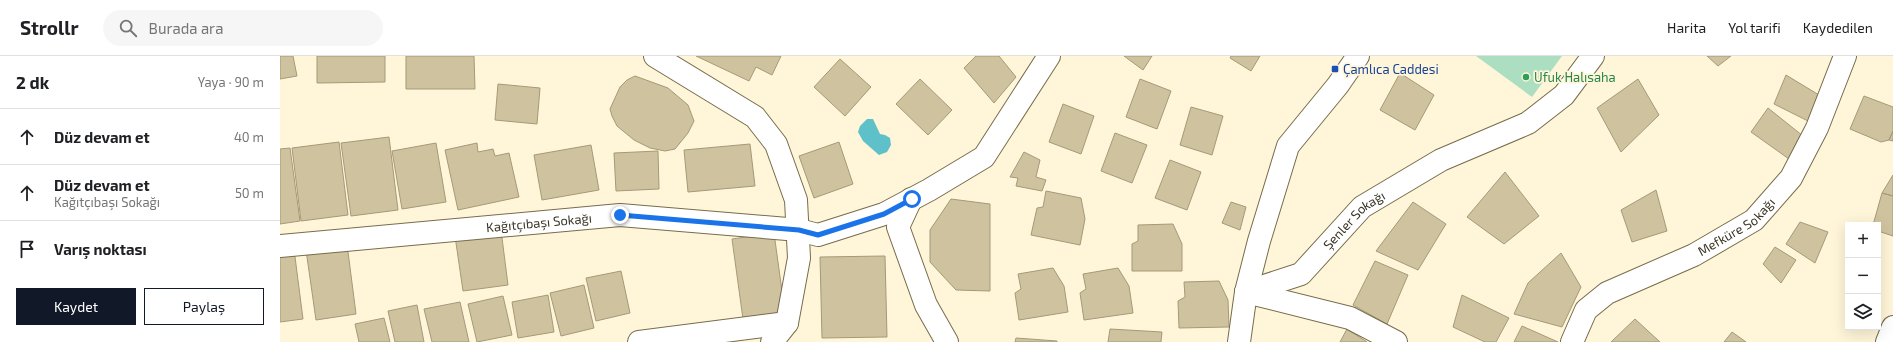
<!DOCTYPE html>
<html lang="tr">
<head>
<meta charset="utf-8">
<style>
  body { margin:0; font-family:"Exo 2",sans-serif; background:#f6f6f6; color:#202124 }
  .controls { position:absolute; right:12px; bottom:12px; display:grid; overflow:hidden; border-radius:0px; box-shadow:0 4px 16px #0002 }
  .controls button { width:36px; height:36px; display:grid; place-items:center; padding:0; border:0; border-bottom:1px solid #e0e0e0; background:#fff; color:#202124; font:20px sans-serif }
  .stop { position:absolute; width:12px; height:12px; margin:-9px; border:3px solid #1a73e8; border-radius:50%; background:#fff }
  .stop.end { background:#1a73e8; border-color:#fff; box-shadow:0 1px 4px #0008 }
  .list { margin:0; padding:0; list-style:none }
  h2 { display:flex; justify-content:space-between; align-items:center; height:52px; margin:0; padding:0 16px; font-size:17px }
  h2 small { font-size:13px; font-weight:400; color:#757577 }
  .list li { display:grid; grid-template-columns:26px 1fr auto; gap:12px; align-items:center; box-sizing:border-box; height:56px; padding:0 16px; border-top:1px solid #e0e0e0 }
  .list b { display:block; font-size:15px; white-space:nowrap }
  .list p { margin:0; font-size:13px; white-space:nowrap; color:#757577 }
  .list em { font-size:13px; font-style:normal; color:#757577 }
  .actions { display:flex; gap:8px; padding:12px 16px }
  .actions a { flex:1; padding:9px 0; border:1px solid #111827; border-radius:0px; text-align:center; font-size:14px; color:#111827 }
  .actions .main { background:#111827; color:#fff }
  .icon { flex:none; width:22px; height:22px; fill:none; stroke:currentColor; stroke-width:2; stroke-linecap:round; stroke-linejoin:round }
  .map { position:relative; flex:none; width:1613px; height:286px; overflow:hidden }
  header { display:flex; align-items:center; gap:24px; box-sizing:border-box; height:56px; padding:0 20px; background:#fff; border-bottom:1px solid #e0e0e0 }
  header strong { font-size:19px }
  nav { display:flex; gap:22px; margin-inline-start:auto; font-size:14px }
  .search { width:280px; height:36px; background:#f6f6f6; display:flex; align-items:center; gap:10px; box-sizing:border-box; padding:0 14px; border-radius:22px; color:#757577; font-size:15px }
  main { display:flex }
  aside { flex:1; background:#fff }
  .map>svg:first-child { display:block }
  .green { fill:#acdec2 }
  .water { fill:#5ec0c9 }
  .building { fill:#cfc39f; stroke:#a59a77 }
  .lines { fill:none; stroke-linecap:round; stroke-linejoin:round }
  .minor-casing { stroke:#776c4b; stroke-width:24 }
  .major-casing { stroke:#776c4b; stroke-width:24 }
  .minor { stroke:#fff; stroke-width:22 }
  .major { stroke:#fff; stroke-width:22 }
  .route { stroke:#1a73e8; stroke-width:5 }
  .transit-dot { fill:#1a4fb4; stroke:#fff5d8; stroke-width:1.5 }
  .leisure-dot { fill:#2e9e5b; stroke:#fff5d8; stroke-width:1.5 }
  .labels { text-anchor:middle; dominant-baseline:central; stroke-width:3.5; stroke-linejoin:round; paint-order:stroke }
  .transit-label { font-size:13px; fill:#164399; stroke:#fff5d8; text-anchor:start }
  .leisure-label { font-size:13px; fill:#27864d; stroke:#fff5d8; text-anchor:start }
  .street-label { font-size:13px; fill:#3a3526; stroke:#fff5d8 }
</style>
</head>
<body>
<header>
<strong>Strollr</strong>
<div class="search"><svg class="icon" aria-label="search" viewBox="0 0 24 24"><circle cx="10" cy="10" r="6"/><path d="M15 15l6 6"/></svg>Burada ara</div>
<nav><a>Harita</a><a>Yol tarifi</a><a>Kaydedilen</a></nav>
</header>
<main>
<aside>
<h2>2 dk<small>Yaya · 90 m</small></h2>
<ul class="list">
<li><svg class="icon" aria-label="ahead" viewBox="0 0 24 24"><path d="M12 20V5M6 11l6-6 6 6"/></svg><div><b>Düz devam et</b></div><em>40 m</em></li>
<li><svg class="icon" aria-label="ahead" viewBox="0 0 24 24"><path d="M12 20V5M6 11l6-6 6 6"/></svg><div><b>Düz devam et</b><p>Kağıtçıbaşı Sokağı</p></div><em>50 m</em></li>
<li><svg class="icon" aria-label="arrive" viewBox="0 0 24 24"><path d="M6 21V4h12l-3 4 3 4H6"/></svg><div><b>Varış noktası</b></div></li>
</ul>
<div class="actions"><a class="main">Kaydet</a><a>Paylaş</a></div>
</aside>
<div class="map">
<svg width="1613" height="286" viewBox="0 0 1613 286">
  <rect width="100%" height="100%" fill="#fff5d8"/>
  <path class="green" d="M1196,0H1282L1252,41Z"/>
  <path class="water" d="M587,63H593L600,78L605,79L610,82L611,89L607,96L599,99L583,85L578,76L580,70Z"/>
  <path class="building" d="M0,0H13L17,20L0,23Z
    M37,0H105V26L37,27Z
    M126,0H194L195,33H126Z
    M416,0H501L492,19L476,11L469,25Z
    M696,0H719L736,21L714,47L684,12Z
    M844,0H872L863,14Z
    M951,0H980L971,15L950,2Z
    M1427,0H1451L1438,10Z
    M560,3L591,31L565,60L534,31Z
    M1120,17L1154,39L1135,74L1100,54Z
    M1506,19L1539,39L1528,65L1494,48Z
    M355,20L388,32L408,49L414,65L408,77L395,93L385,95L370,92L354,84L337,70L332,60L330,53L340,31L347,24Z
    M640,23L672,54L648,79L616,48Z
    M860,23L891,35L877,73L846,61Z
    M1358,23L1379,59L1341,96L1317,52Z
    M218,28L260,32L257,68L215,64Z
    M1584,40L1613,51V75L1609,84L1601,86L1570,73Z
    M783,48L814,60L801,98L769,86Z
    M911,51L943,60L932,99L900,89Z
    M1488,52L1523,80L1509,103L1471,76Z
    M1613,75V85L1609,84Z
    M835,77L867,89L852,127L821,115Z
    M109,81L118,154L71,160L61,87Z
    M59,86L68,159L21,165L12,92Z
    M559,86L573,128L534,142L519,100Z
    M156,87L166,146L122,153L112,95Z
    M197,87L198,96L213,93L215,100L229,97L239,141L178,154L165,94Z
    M470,88L475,130L408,136L404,94Z
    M311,89L319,134L262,144L254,99Z
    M10,92L20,165L0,168V93Z
    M378,95L379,133L336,135L334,97Z
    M744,96L760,104L756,121L766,124L762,135L736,130L738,122L730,121Z
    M890,104L921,116L907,154L875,142Z
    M1225,116L1259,160L1224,188L1187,161Z
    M1613,119V140L1602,137Z
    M1376,134L1387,175L1352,186L1341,154Z
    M766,135L801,142L805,163L800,189L751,179L757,152L763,151Z
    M1602,137L1613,140V180L1598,175V169H1593Z
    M671,143L710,148V235L676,234L650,206V174Z
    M951,146L966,151L960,174L942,167Z
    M1133,146L1166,168L1138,214L1096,195Z
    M1520,166L1548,176L1535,207L1506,188Z
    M893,168L902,188V215H852V188L858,185V169Z
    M221,174L228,229L183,235L175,180Z
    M494,177L505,257L463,263L452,183Z
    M67,188L76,258L36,264L26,194Z
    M1495,191L1516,204L1501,227L1483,208Z
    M14,193L23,263L0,266V195Z
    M1281,197L1301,231L1282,271L1234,258L1248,227Z
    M605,200L607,281L542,282L540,201Z
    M1095,205L1128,219L1107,268L1073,249Z
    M773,212L784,230L788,256L739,264L735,237L741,233L738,218Z
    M838,212L849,230L853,257L804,264L800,237L806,233L803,218Z
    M341,215L350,257L316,265L306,222Z
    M939,225L948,244L949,271L899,272L898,245L905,241L904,226Z
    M304,229L314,272L281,280L270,237Z
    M268,239L274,276L238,282L232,246Z
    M1182,239L1229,262L1216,286H1205L1173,271Z
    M223,240L232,279L197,286L188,248Z
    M180,246L189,286H152L144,253Z
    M137,249L144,286H115L108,255Z
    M104,262L110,286H79L75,268Z
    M1355,263L1380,286H1331Z
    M1242,270L1278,286H1234Z
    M830,273L882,276L881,286H828Z
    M1067,273L1087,286H1060Z
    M1452,276L1466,286H1444Z
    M736,282L777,285V286H735Z"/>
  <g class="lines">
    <defs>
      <g id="minor">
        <path d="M375,0L475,61L496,88L516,144L519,202L507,267L492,286"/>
        <path d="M631,143L618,171L646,249L667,286"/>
        <path id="s1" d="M0,190L340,159L519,174L538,179L604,158L649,134L704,101L769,0"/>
        <path id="s2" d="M966,236L1021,218L1082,151L1161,104L1248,67L1284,39L1313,0"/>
        <path d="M966,236L1070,262L1116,286"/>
        <path d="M359,286L507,267"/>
        <path id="s3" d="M1292,286L1306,254L1327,237L1414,199L1474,164L1511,122L1537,72L1565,0"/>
        <path d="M1607,286L1613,271"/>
      </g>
      <path id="major" d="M959,286L966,236L979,185L1008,90L1058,29L1078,0"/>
    </defs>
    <use href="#minor" class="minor-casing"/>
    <use href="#major" class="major-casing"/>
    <use href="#minor" class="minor"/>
    <use href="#major" class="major"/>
  </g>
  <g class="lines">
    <path class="route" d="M340,159L519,174L538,179L604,158L632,143"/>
  </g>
  <rect class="transit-dot" x="1051" y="9" width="8" height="8" rx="2"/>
  <circle class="leisure-dot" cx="1246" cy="21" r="4"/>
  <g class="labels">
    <g class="transit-label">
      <text x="1063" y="13">Çamlıca Caddesi</text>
    </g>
    <g class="leisure-label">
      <text x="1254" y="21">Ufuk Halısaha</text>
    </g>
    <g class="street-label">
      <text stroke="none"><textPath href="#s2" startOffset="134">Şenler Sokağı</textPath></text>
      <text stroke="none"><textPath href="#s1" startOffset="260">Kağıtçıbaşı Sokağı</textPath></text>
      <text stroke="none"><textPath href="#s3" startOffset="208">Mefküre Sokağı</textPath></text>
    </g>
  </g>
</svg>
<div class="controls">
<button>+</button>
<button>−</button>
<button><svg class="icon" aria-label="layers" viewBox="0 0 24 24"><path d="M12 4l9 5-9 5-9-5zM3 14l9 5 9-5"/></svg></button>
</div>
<div class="stop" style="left:632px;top:143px"></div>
<div class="stop end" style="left:340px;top:159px"></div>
</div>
</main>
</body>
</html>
